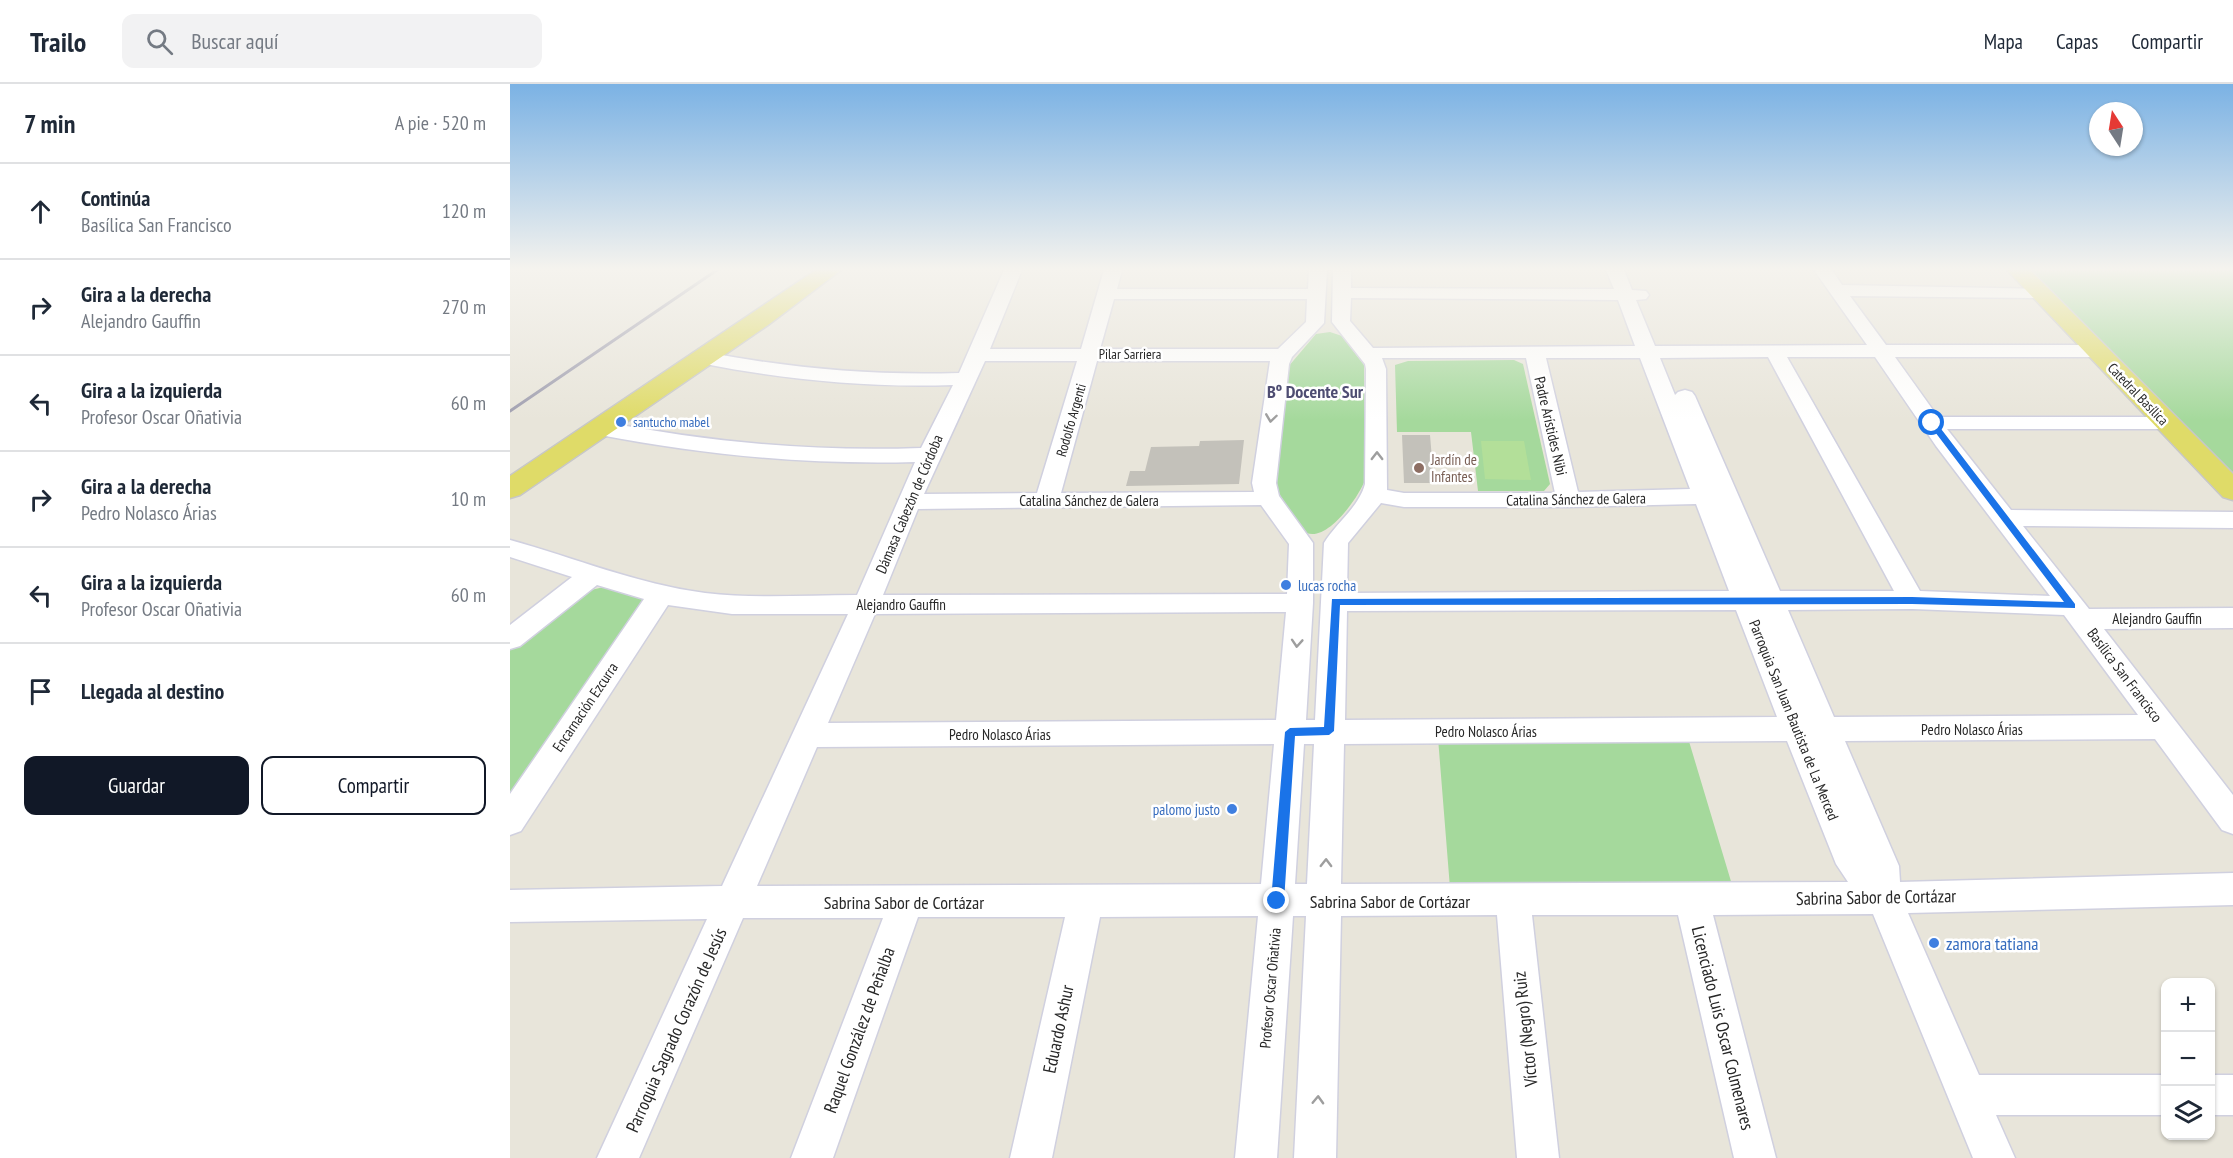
<!DOCTYPE html>
<html lang="es">
<head>
<meta charset="utf-8">
<style>
  body { margin:0; font-family:"PT Sans Narrow",sans-serif; background:#f2f2f3; color:#1f2937 }
  .controls { position:absolute; right:18px; bottom:18px; display:grid; overflow:hidden; border-radius:12px; box-shadow:0 2px 4px #0004 }
  .controls button { width:54px; height:54px; display:grid; place-items:center; padding:0; border:0; border-bottom:2px solid #e0e1e3; background:#fff; color:#1f2937; font:30px sans-serif }
  .compass { position:absolute; left:1579px; top:18px; width:54px; height:54px; border-radius:50%; background:#fff; box-shadow:0 2px 4px #0004; rotate:348deg }
  .stop { position:absolute; width:18px; height:18px; margin:-14px; border:4px solid #1a73e8; border-radius:50%; background:#fff }
  .stop.end { background:#1a73e8; border-color:#fff; box-shadow:0 2px 6px #0008 }
  .list { margin:0; padding:0; list-style:none }
  h2 { display:flex; justify-content:space-between; align-items:center; height:78px; margin:0; padding:0 24px; font-size:26px }
  h2 small { font-size:20px; font-weight:400; color:#747a83 }
  .list li { display:grid; grid-template-columns:39px 1fr auto; gap:18px; align-items:center; box-sizing:border-box; height:96px; padding:0 24px; border-top:2px solid #e0e1e3 }
  .list b { display:block; font-size:22px; white-space:nowrap }
  .list p { margin:0; font-size:20px; white-space:nowrap; color:#747a83 }
  .list em { font-size:20px; font-style:normal; color:#747a83 }
  .actions { display:flex; gap:12px; padding:18px 24px }
  .actions a { flex:1; padding:14px 0; border:2px solid #111827; border-radius:12px; text-align:center; font-size:21px; color:#111827 }
  .actions .main { background:#111827; color:#fff }
  .icon { flex:none; width:33px; height:33px; fill:none; stroke:currentColor; stroke-width:2; stroke-linecap:round; stroke-linejoin:round }
  .map { position:relative; flex:none; width:1723px; height:1074px; overflow:hidden }
  header { display:flex; align-items:center; gap:36px; box-sizing:border-box; height:84px; padding:0 30px; background:#fff; border-bottom:2px solid #e0e1e3 }
  header strong { font-size:28px }
  nav { display:flex; gap:33px; margin-inline-start:auto; font-size:21px }
  .search { width:420px; height:54px; background:#f2f2f3; display:flex; align-items:center; gap:15px; box-sizing:border-box; padding:0 21px; border-radius:12px; color:#747a83; font-size:22px }
  main { display:flex }
  aside { flex:1; background:#fff }
  .map>svg:first-child { display:block }
  .green { fill:#a5d99c }
  .pitch { fill:#b3df99 }
  .building { fill:#c3c1ba }
  .lines { fill:none; stroke-linecap:round; stroke-linejoin:round }
  .minor-casing { stroke:#d0d0df; stroke-width:3 }
  .major-casing { stroke:#c7c7c7; stroke-width:3 }
  .minor { fill:#fff; fill-rule:evenodd }
  .major { fill:#dfdb68; fill-rule:evenodd }
  .rail { stroke:#9f9eaf; stroke-width:3 }
  .oneway { stroke:#9e9e9e }
  .route { fill:#1a73e8 }
  .shop-dot { fill:#3f7fe0; stroke:#fff; stroke-width:2 }
  .education-dot { fill:#8d6e63; stroke:#fff; stroke-width:2 }
  .labels { text-anchor:middle; dominant-baseline:central; stroke-width:5; stroke-linejoin:round; paint-order:stroke }
  .far-street-label { font-size:14px; fill:#272727; stroke:#fff }
  .far-shop-label { font-size:14px; fill:#366cbe; stroke:#fff; text-anchor:start }
  .street-label { font-size:15px; fill:#272727; stroke:#fff }
  .education-label { font-size:15px; fill:#785e54; stroke:#fff; text-anchor:start }
  .shop-label { font-size:15px; fill:#366cbe; stroke:#fff; text-anchor:start }
  .far-district-label { font-size:18px; font-weight:bold; fill:#4e4d72; stroke:#fff }
  .near-street-label { font-size:18px; fill:#272727; stroke:#fff }
  .near-shop-label { font-size:18px; fill:#366cbe; stroke:#fff; text-anchor:start }
</style>
</head>
<body>
<header>
<strong>Trailo</strong>
<div class="search"><svg class="icon" aria-label="search" viewBox="0 0 24 24"><circle cx="10" cy="10" r="6"/><path d="M15 15l6 6"/></svg>Buscar aquí</div>
<nav><a>Mapa</a><a>Capas</a><a>Compartir</a></nav>
</header>
<main>
<aside>
<h2>7 min<small>A pie · 520 m</small></h2>
<ul class="list">
<li><svg class="icon" aria-label="ahead" viewBox="0 0 24 24"><path d="M12 20V5M6 11l6-6 6 6"/></svg><div><b>Continúa</b><p>Basílica San Francisco</p></div><em>120 m</em></li>
<li><svg class="icon" aria-label="right" viewBox="0 0 24 24"><path d="M7 20v-9h11M14 6l5 5-5 5"/></svg><div><b>Gira a la derecha</b><p>Alejandro Gauffin</p></div><em>270 m</em></li>
<li><svg class="icon" aria-label="left" viewBox="0 0 24 24"><path d="M17 20v-9H6M10 6l-5 5 5 5"/></svg><div><b>Gira a la izquierda</b><p>Profesor Oscar Oñativia</p></div><em>60 m</em></li>
<li><svg class="icon" aria-label="right" viewBox="0 0 24 24"><path d="M7 20v-9h11M14 6l5 5-5 5"/></svg><div><b>Gira a la derecha</b><p>Pedro Nolasco Árias</p></div><em>10 m</em></li>
<li><svg class="icon" aria-label="left" viewBox="0 0 24 24"><path d="M17 20v-9H6M10 6l-5 5 5 5"/></svg><div><b>Gira a la izquierda</b><p>Profesor Oscar Oñativia</p></div><em>60 m</em></li>
<li><svg class="icon" aria-label="arrive" viewBox="0 0 24 24"><path d="M6 21V4h12l-3 4 3 4H6"/></svg><div><b>Llegada al destino</b></div></li>
</ul>
<div class="actions"><a class="main">Guardar</a><a>Compartir</a></div>
</aside>
<div class="map">
<svg width="1723" height="1074" viewBox="0 0 1723 1074">
  <rect width="100%" height="100%" fill="#e8e5da"/>
  <path class="green" d="M1514,186H1723V397Z
    M820,248L832,252L854,281L855,396C849,413 813,465 792,446L765,403L778,283L806,250Z
    M1004,276L1013,280L1040,400L1034,407H968L961,348H887L885,281L898,277Z
    M94,503L132,514V524L0,722V563L72,508Z
    M928,654H1178L1223,804H940Z"/>
  <path class="pitch" d="M971,357H1014L1021,396L975,395Z"/>
  <path class="building" d="M892,351H920L924,399H894Z
    M734,356L729,400L616,402L620,387H635L641,363L689,362L690,357Z"/>
  <g class="lines">
    <defs>
      <path id="minor" d="M494,186H512L480,265H571L594,186H612L607,205H798L799,186H817L814,239L782,273L779,280L766,399L769,412L803,459V519L796,636H805L814,459C826,439 849,423 855,400L856,285L855,280L822,238L823,186H841V204L1104,205L1096,186H1114L1122,206L1136,207L1139,211L1136,215L1126,216L1145,262L1357,261L1304,186H1322L1332,201L1536,205L1539,209L1536,213L1530,214L1340,212L1376,261H1586L1593,263L1596,267L1593,271L1586,273H1385L1428,333H1656L1664,334L1667,339L1664,344L1656,345H1437L1501,426L1723,428V444L1513,442L1579,525L1723,524V544L1594,545L1723,711V750L1712,746L1645,655L1335,657L1389,782L1390,798L1723,789V821L1398,829L1469,991H1656V1031H1486L1505,1074H1463L1363,830L1203,831L1266,1074H1224L1168,831H1022L1049,1074H1007L987,831L831,832L826,1074H784L796,832H783L767,1074H725L748,832L590,833L542,1074H500L555,833H408L323,1074H281L373,834H233L129,1074H87L197,835L0,838V806L212,802L338,530H222L158,521L11,747L0,751V710L134,515L87,501L10,562L0,565V541L62,493L0,473V456C65,474 127,500 195,509C245,515 296,511 347,511L405,378C298,381 194,371 90,351L82,349L79,344L82,339L90,337C197,358 303,368 411,364L443,301C359,304 277,296 195,280L188,278L185,274L188,270L195,268C279,284 363,292 449,289ZM841,214L1108,216L1125,262L863,264L840,237ZM604,215H797L796,238L768,265H590ZM1258,273L1384,507H1270L1185,312L1182,308L1175,306L1168,308L1165,311L1150,274ZM1277,273H1365L1426,362L1540,512L1410,507ZM872,274H1016L1045,409H894L877,406L876,285ZM1036,274H1130L1180,405L1068,408ZM475,277H567L527,409L414,410ZM587,277H760L742,399L744,408L551,409ZM871,419L894,423H1058L1186,420L1219,507L837,509L838,459ZM751,421L779,460L777,510L373,511L408,425ZM1402,525L1554,531L1628,631L1324,633L1278,526ZM1226,526L1267,633L835,636L837,527ZM776,528L766,636L318,639L365,530ZM1277,657L1326,780L1338,798L831,800L834,660ZM764,660L751,800L247,802L307,663ZM794,660H804L797,800H785Z
        M1700,991H1723V1031H1700Z"/>
      <path id="major" d="M306,186H331L258,241L10,411L0,414V392Z
        M1497,186H1520L1723,390V416L1713,413Z"/>
    </defs>
    <use href="#minor" class="minor-casing"/>
    <use href="#major" class="major-casing"/>
    <use href="#minor" class="minor"/>
    <use href="#major" class="major"/>
    <path class="rail" d="M0,327L207,186"/>
  </g>
  <defs><path id="oneway-chevron" d="M-2-3.5L2.5 0L-2 3.5" fill="none" stroke-width="1.6" stroke-linecap="round" stroke-linejoin="round" transform="scale(1.5)"/></defs>
  <g class="oneway">
    <use href="#oneway-chevron" transform="translate(761 334) rotate(98)"/>
    <use href="#oneway-chevron" transform="translate(867 372) rotate(-90)"/>
    <use href="#oneway-chevron" transform="translate(787 559) rotate(94)"/>
    <use href="#oneway-chevron" transform="translate(816 779) rotate(-89)"/>
    <use href="#oneway-chevron" transform="translate(808 1016) rotate(-88)"/>
  </g>
  <linearGradient id="sky" x2="0" y2="1"><stop stop-color="#7bb2e4"/><stop offset="0.55" stop-color="#f5f3ee"/><stop offset="1" stop-color="#f5f3ee" stop-opacity="0"/></linearGradient>
  <rect width="1723" height="336" fill="url(#sky)"/>
  <path class="route" d="M1419,337H1425L1565,520V524L1402,520L830,521L824,647L819,651L785,652L774,817L767,823L763,821L761,817L775,648L780,644L814,643L822,515L1402,513L1554,518L1419,340Z"/>
  <g class="shop-dot">
    <circle cx="111" cy="338" r="6"/>
    <circle cx="776" cy="501" r="6"/>
    <circle cx="722" cy="725" r="6"/>
    <circle cx="1424" cy="859" r="6"/>
  </g>
  <circle class="education-dot" cx="909" cy="384" r="6"/>
  <g class="labels">
    <g class="far-street-label">
      <text x="620" y="270">Pilar Sarriera</text>
      <text transform="translate(1628 310) rotate(46)">Catedral Basílica</text>
      <text transform="translate(561 336) rotate(-74)">Rodolfo Argenti</text>
    </g>
    <g class="far-shop-label">
      <text x="123" y="338">santucho mabel</text>
    </g>
    <g class="street-label">
      <text transform="translate(1041 342) rotate(77)">Padre Arístides Nibi</text>
      <text transform="translate(1066 415) rotate(-1)">Catalina Sánchez de Galera</text>
      <text x="579" y="416">Catalina Sánchez de Galera</text>
      <text transform="translate(399 420) rotate(-67)">Dámasa Cabezón de Córdoba</text>
      <text x="391" y="520">Alejandro Gauffin</text>
      <text x="1647" y="534">Alejandro Gauffin</text>
      <text transform="translate(1615 591) rotate(53)">Basílica San Francisco</text>
      <text transform="translate(75 623) rotate(-56)">Encarnación Ezcurra</text>
      <text transform="translate(1284 636) rotate(68)">Parroquia San Juan Bautista de La Merced</text>
      <text x="1462" y="645">Pedro Nolasco Árias</text>
      <text x="976" y="647">Pedro Nolasco Árias</text>
      <text x="490" y="650">Pedro Nolasco Árias</text>
      <text transform="translate(760 904) rotate(-85)">Profesor Oscar Oñativia</text>
    </g>
    <g class="education-label">
      <text x="921" y="375">Jardín de<tspan x="921" dy="17">Infantes</tspan></text>
    </g>
    <g class="shop-label">
      <text x="788" y="501">lucas rocha</text>
      <text x="710" y="725" text-anchor="end">palomo justo</text>
    </g>
    <g class="far-district-label">
      <text x="805" y="307">Bº Docente Sur</text>
    </g>
    <g class="near-street-label">
      <text transform="translate(1366 813) rotate(-1)">Sabrina Sabor de Cortázar</text>
      <text x="880" y="817">Sabrina Sabor de Cortázar</text>
      <text x="394" y="818">Sabrina Sabor de Cortázar</text>
      <text transform="translate(1213 944) rotate(76)">Licenciado Luis Oscar Colmenares</text>
      <text transform="translate(548 945) rotate(-78)">Eduardo Ashur</text>
      <text transform="translate(1015 945) rotate(-96)">Víctor (Negro) Ruiz</text>
      <text transform="translate(166 946) rotate(-66)">Parroquia Sagrado Corazón de Jesús</text>
      <text transform="translate(349 946) rotate(-70)">Raquel González de Peñalba</text>
    </g>
    <g class="near-shop-label">
      <text x="1436" y="859">zamora tatiana</text>
    </g>
  </g>
</svg>
<div class="controls">
<button>+</button>
<button>−</button>
<button><svg class="icon" aria-label="layers" viewBox="0 0 24 24"><path d="M12 4l9 5-9 5-9-5zM3 14l9 5 9-5"/></svg></button>
</div>
<svg class="compass" viewBox="-18 -18 36 36"><path d="M0-13l5 13h-10z" fill="#e53935"/><path d="M0 13l5-13h-10z" fill="#747a83"/></svg>
<div class="stop" style="left:1422px;top:339px"></div>
<div class="stop end" style="left:767px;top:817px"></div>
</div>
</main>
</body>
</html>
